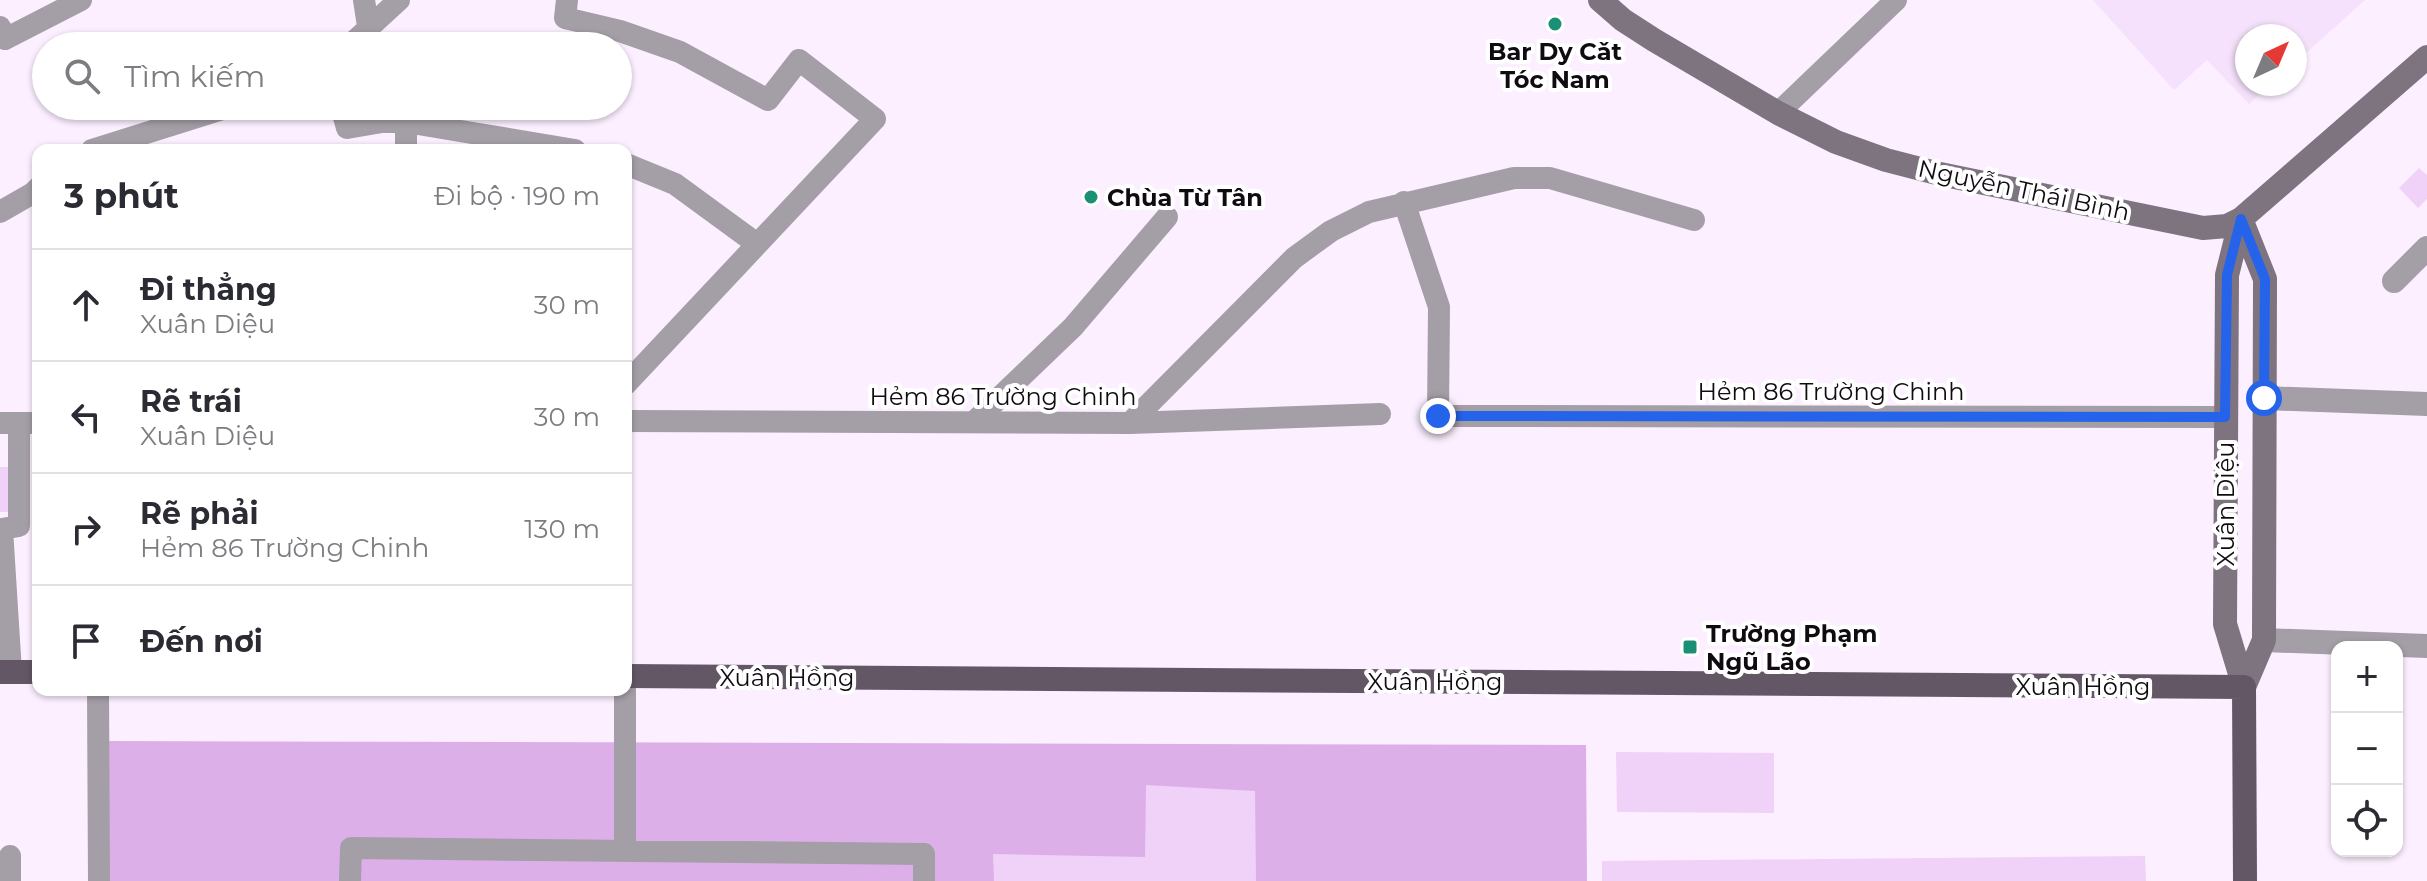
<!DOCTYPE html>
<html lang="vi">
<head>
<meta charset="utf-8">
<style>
  body { margin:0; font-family:Montserrat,sans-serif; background:#f7f7f7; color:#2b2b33 }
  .controls { position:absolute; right:24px; bottom:24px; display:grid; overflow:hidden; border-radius:16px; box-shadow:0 2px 6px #0004 }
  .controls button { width:72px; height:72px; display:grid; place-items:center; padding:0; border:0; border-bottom:2px solid #e1e1e2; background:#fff; color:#2b2b33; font:40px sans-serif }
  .compass { position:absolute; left:2235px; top:24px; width:72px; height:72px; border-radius:50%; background:#fff; box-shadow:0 2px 6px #0004; rotate:44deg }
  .stop { position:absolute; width:24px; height:24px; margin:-18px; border:6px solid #2563eb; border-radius:50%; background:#fff }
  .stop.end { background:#2563eb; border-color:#fff; box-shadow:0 2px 8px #0008 }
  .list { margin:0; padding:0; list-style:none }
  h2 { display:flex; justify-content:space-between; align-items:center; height:104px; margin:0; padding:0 32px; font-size:34px }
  h2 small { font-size:26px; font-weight:400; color:#7c7c81 }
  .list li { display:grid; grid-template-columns:52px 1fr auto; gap:24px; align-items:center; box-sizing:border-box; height:112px; padding:0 32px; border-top:2px solid #e1e1e2 }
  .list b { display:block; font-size:30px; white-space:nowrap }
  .list p { margin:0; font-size:26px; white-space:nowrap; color:#7c7c81 }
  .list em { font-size:26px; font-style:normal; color:#7c7c81 }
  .icon { flex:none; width:44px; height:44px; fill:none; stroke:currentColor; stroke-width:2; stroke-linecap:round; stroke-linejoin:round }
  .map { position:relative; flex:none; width:2427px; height:881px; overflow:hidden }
  .search { position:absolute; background:#fff; box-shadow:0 2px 6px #0004; left:32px; top:32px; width:600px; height:88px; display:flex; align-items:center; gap:20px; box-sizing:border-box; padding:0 28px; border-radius:44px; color:#7c7c81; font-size:30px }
  .panel { position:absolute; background:#fff; box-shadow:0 2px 6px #0004; left:32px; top:144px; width:600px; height:552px; border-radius:16px }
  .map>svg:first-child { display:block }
  .built { fill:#f5e1fb }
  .green { fill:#dcafe9 }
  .building { fill:#f0d1f8 }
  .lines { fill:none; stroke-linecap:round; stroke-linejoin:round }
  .lane { stroke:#a49ea6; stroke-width:22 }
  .street { stroke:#a49ea6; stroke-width:24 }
  .secondary { stroke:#7e7480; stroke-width:24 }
  .primary { stroke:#635766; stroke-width:24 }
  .route { stroke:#2563eb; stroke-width:10 }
  .poi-dot { fill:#1b9074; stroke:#fff; stroke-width:3 }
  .labels { text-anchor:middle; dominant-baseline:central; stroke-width:8; stroke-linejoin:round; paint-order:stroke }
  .poi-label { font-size:24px; font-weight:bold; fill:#100b11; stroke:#fff; text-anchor:start }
  .street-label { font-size:24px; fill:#100b11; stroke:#fff }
</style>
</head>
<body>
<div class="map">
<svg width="2427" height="881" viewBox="0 0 2427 881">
  <rect width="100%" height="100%" fill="#fcefff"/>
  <path class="built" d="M2093,0H2365L2295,63V36H2247V84H2271L2249,104L2207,60L2174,90Z"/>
  <path class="green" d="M105,741L1586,745L1587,881H106Z"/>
  <path class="building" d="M2419,168L2427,175V199L2418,208L2399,188Z
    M0,467H13V512H0Z
    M1616,752L1774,753V813L1617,812Z
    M1146,785L1255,791L1256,881H994L993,854L1145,857Z
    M2145,856L2146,881H1602V861Z"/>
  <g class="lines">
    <path class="lane" d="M364,0L368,26
      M567,0L565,18L620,31L680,52L768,100L799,60L875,119L626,384
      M0,27L5,39L81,0
      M349,46L399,0
      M341,106L347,128L382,122H406L575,150
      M1778,113L1896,0
      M92,150L232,106
      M406,150V122
      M626,164L675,184L757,244
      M1404,202L1439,307L1438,416L2225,417
      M0,212L33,193L38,188
      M626,421L1130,423L1380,414
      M974,422L1073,327L1167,217
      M0,423H38
      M1130,423L1294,258L1331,231L1369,212L1514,178H1550L1694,220
      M11,672L2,529L19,526V423
      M98,690L99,881
      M625,690V849
      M10,856V881
      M350,881L351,848L924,854V881"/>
    <path class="street" d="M2394,281L2427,248
      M2264,398L2427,404
      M2264,640L2427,646"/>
    <path class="secondary" d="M1600,0L1623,20L1654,40L1778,113L1836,142L1886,160L1940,174L2203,228L2227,226L2241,219L2427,57
      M2241,219L2265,279L2264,640L2244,687
      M2241,219L2227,275L2225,624L2244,687"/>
    <path class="primary" d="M0,672H38
      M626,676L2244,687L2245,881"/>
  </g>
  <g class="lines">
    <path class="route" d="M1438,416L2225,417L2227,275L2241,219L2265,279L2264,398"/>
  </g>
  <g class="poi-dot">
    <circle cx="1555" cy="24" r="8"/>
    <circle cx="1091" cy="197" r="8"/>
    <rect x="1682" y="639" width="16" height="16" rx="4"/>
  </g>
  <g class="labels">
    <g class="poi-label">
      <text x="1555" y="51" text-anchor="middle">Bar Dy Cǎt<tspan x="1555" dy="28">Tóc Nam</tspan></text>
      <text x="1107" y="197">Chùa Từ Tân</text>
      <text x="1706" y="633">Trường Phạm<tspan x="1706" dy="28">Ngũ Lão</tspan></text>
    </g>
    <g class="street-label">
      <text transform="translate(2024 190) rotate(12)">Nguyễn Thái Bình</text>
      <text x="1831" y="391">Hẻm 86 Trường Chinh</text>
      <text x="1003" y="396">Hẻm 86 Trường Chinh</text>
      <text transform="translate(2225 504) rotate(-90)">Xuân Diệu</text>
      <text x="787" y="677">Xuân Hồng</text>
      <text x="1435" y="681">Xuân Hồng</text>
      <text x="2083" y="686">Xuân Hồng</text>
    </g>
  </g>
</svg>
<div class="controls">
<button>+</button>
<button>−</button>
<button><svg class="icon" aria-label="locate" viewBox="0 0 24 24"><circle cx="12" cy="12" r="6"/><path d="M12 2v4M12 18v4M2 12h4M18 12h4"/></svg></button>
</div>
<svg class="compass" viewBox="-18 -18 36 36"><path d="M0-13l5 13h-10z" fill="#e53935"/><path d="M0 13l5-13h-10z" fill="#7c7c81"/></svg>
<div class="stop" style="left:2264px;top:398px"></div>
<div class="stop end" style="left:1438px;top:416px"></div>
<div class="search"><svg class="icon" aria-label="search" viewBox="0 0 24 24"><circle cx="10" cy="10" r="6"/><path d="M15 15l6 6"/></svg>Tìm kiếm</div>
<section class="panel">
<h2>3 phút<small>Đi bộ · 190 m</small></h2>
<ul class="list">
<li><svg class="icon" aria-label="ahead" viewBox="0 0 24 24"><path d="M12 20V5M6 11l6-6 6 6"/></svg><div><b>Đi thẳng</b><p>Xuân Diệu</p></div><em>30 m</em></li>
<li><svg class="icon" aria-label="left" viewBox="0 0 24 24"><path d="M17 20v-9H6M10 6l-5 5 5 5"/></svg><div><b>Rẽ trái</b><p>Xuân Diệu</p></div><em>30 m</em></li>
<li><svg class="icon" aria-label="right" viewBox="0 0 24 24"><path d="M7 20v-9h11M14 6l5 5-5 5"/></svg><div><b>Rẽ phải</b><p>Hẻm 86 Trường Chinh</p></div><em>130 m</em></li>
<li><svg class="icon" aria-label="arrive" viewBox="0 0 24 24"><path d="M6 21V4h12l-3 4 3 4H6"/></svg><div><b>Đến nơi</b></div></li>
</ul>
</section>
</div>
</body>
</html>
